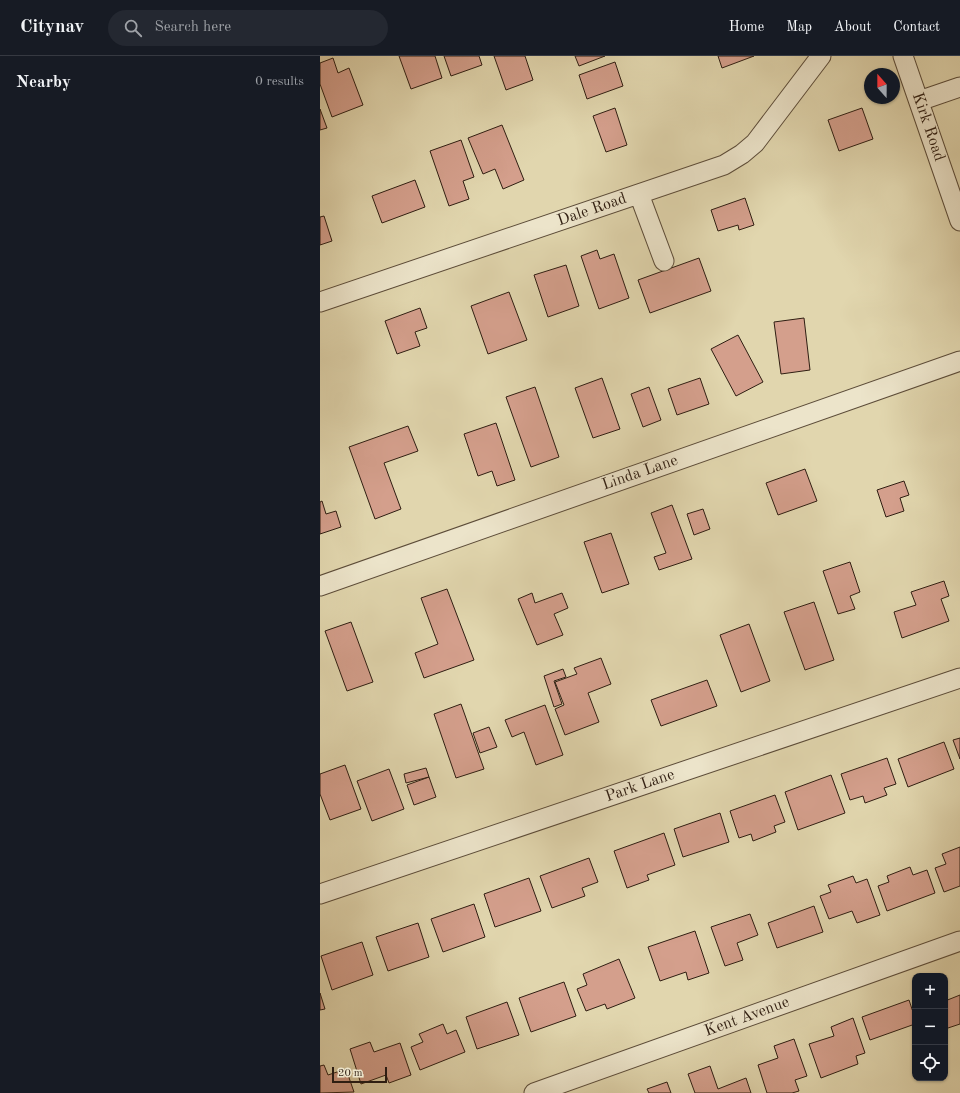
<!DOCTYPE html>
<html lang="en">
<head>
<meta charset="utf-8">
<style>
  body { margin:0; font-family:"Old Standard TT",serif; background:#242831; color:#f1f3f6 }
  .controls { position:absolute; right:12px; bottom:12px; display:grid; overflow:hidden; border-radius:8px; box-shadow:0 1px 3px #0004 }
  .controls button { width:36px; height:36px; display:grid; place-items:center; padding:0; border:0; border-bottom:1px solid #363941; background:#171b24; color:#f1f3f6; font:20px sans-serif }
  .compass { position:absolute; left:544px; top:12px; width:36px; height:36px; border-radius:50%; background:#171b24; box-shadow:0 1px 3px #0004; rotate:339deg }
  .scale { position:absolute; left:12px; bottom:10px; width:55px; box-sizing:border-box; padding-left:4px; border:2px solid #2f1e12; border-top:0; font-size:11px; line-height:14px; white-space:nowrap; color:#2f1e12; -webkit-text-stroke:3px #ece4ca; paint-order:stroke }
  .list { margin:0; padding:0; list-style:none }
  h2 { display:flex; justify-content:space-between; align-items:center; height:52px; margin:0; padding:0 16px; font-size:17px }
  h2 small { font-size:13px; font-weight:400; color:#9ea1a6 }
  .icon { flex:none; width:22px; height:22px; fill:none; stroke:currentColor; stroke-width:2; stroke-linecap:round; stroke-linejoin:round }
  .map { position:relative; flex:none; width:640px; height:1037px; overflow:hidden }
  header { display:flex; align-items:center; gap:24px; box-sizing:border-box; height:56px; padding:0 20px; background:#171b24; border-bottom:1px solid #363941 }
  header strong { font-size:19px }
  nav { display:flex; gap:22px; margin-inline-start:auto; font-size:14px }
  .search { width:280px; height:36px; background:#242831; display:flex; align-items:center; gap:10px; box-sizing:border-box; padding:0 14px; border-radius:22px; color:#9ea1a6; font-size:15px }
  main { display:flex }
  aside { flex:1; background:#171b24 }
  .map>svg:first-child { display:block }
  .building { fill:#d49f8c; stroke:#2f1e12 }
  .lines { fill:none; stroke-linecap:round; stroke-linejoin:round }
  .minor-casing { stroke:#5c4c39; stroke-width:21 }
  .minor { stroke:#ece4ca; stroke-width:19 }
  .labels { text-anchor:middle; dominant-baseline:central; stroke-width:3; stroke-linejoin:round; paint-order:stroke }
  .street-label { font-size:16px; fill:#2f1e12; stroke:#ece4ca }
</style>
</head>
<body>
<header>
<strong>Citynav</strong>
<div class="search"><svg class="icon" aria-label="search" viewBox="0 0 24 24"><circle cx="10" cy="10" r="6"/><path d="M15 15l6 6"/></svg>Search here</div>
<nav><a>Home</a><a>Map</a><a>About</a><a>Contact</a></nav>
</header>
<main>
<aside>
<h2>Nearby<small>0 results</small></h2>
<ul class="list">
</ul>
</aside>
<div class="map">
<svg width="640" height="1037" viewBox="0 0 640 1037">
  <rect width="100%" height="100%" fill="#e1d6ae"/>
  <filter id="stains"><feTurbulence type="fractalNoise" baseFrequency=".005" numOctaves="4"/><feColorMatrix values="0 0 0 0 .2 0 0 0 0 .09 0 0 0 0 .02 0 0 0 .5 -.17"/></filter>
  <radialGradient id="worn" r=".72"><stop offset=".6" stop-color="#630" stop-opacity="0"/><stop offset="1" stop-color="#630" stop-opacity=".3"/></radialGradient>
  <path class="building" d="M79,0H115L122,22L91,33Z
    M124,0H159L162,9L131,20Z
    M174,0H205L213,24L186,34Z
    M255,0H285L259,10Z
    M398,0H434L402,12Z
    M13,2L18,17L29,12L43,49L12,61L0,28V7Z
    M295,6L303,30L267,43L259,19Z
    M295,52L307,89L286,96L273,60Z
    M542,52L553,83L519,95L508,64Z
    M0,53L7,72L0,74Z
    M182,69L204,124L183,133L175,113L163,118L148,82Z
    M141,84L154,121L143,125L149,143L129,150L110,95Z
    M95,124L105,151L62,167L52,140Z
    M425,142L434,169L419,174L418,169L398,175L391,154Z
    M4,160L12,185L0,189V161Z
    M277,194L280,203L294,198L309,242L279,253L261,200Z
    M379,202L391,235L330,257L318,224Z
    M246,209L259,250L228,261L214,219Z
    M189,236L207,284L168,298L151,250Z
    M100,252L107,272L95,276L100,290L77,298L65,265Z
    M484,262L490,314L461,318L454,266Z
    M418,279L443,326L416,340L391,293Z
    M282,322L300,373L273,382L255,332Z
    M380,322L389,348L357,359L348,333Z
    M215,331L239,401L211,411L186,341Z
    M329,331L341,364L323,371L311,338Z
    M176,367L195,424L177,430L172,415L158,420L144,378Z
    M88,370L98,395L64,407L81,453L55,463L29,391Z
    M485,413L497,445L458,459L446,427Z
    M584,425L589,439L580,442L584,455L566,461L557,434Z
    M2,445L6,458L16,455L21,471L0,478V446Z
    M352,449L372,503L339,514L334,501L346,497L331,457Z
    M383,453L390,473L374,479L367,458Z
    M291,477L309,528L282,537L264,486Z
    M530,506L540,536L530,540L535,553L518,558L503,515Z
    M624,525L629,540L621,543L629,565L582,582L574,556L596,549L591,536Z
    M127,533L154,604L104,622L95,597L118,588L101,542Z
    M212,537L215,547L242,537L248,552L234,558L243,579L217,589L198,543Z
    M494,546L514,604L485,614L464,556Z
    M31,566L53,626L27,635L5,575Z
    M429,568L450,625L421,636L400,579Z
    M281,602L291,628L268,637L279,666L245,679L235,653L244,649L235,626L257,618L254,612Z
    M243,613L246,621L234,625L242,648L234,651L224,620Z
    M387,624L397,650L341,670L331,644Z
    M141,648L164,713L136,722L114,658Z
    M225,649L243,699L216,709L204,676L192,681L185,664Z
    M169,671L177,691L160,697L153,677Z
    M640,682V703L633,684Z
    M624,686L634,713L588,731L578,703Z
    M567,702L576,728L564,732L567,739L545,747L543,740L530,744L521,718Z
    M25,709L41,753L10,764L0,738V718Z
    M106,712L109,721L86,727L84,718Z
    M69,713L84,753L52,765L37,725Z
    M511,719L525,757L478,774L465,736Z
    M109,721L116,741L94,749L87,729Z
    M455,739L465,766L454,770L456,776L433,785L431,778L419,782L410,755Z
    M400,757L409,786L363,801L354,773Z
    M344,777L355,809L327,819L329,824L307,832L294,795Z
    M640,791V830L624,836L615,812L626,808L622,798Z
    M269,802L278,826L262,832L265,840L232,852L220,820Z
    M590,811L593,819L607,814L615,837L567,855L558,830L569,826L567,820Z
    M533,820L536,827L547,823L560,859L537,867L532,855L509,863L500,840L511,836L508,829Z
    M209,822L221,855L175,871L164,838Z
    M154,848L165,881L123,896L111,863Z
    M494,850L503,876L457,892L448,867Z
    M430,858L438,879L417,887L423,904L405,910L391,871Z
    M98,867L109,901L68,915L56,881Z
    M375,875L389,917L368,924L366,916L340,925L328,891Z
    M42,886L53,919L12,934L1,900Z
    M299,903L315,942L287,953L285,948L266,955L257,933L267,929L263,918Z
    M244,926L256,960L211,976L199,942Z
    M0,937L5,953L0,954Z
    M640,939V968L625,973V945Z
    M589,944L595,962V968L550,984L542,961Z
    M187,946L199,979L157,993L146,961Z
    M533,962L545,997L536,1000L538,1008L501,1022L489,988L514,980L511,971Z
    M123,968L127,978L136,974L145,996L100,1014L91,991L103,986L99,978Z
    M474,983L487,1020L475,1024L479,1035L472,1037H447L438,1009L458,1002L454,990Z
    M50,986L54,996L80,987L91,1019L69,1027L66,1019L41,1028L30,993Z
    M4,1009L8,1019L26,1013L34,1036L0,1037V1010Z
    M390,1010L398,1033L426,1022L431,1037H375L368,1018Z
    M347,1026L351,1037H329L327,1033Z"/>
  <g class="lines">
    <defs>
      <path id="minor" d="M583,0L640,165
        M599,45L640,31
        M319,138L344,205
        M0,246L404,109L422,98L435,87L501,0
        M0,530L640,305
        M0,838L640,622
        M214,1037L640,885"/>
    </defs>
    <use href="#minor" class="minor-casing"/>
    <use href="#minor" class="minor"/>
  </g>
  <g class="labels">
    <g class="street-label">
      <text transform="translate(608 71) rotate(71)">Kirk Road</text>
      <text transform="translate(272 154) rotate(-19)">Dale Road</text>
      <text transform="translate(320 417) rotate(-19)">Linda Lane</text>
      <text transform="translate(320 730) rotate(-19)">Park Lane</text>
      <text transform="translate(427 961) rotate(-20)">Kent Avenue</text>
    </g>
  </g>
  <rect width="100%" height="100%" filter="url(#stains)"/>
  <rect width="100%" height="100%" fill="url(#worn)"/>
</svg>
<div class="controls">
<button>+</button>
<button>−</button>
<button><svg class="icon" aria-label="locate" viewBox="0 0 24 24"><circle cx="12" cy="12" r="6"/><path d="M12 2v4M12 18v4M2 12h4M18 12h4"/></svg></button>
</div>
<svg class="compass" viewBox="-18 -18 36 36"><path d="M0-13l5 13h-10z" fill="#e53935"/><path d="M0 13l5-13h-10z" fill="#9ea1a6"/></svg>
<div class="scale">20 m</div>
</div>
</main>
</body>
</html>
